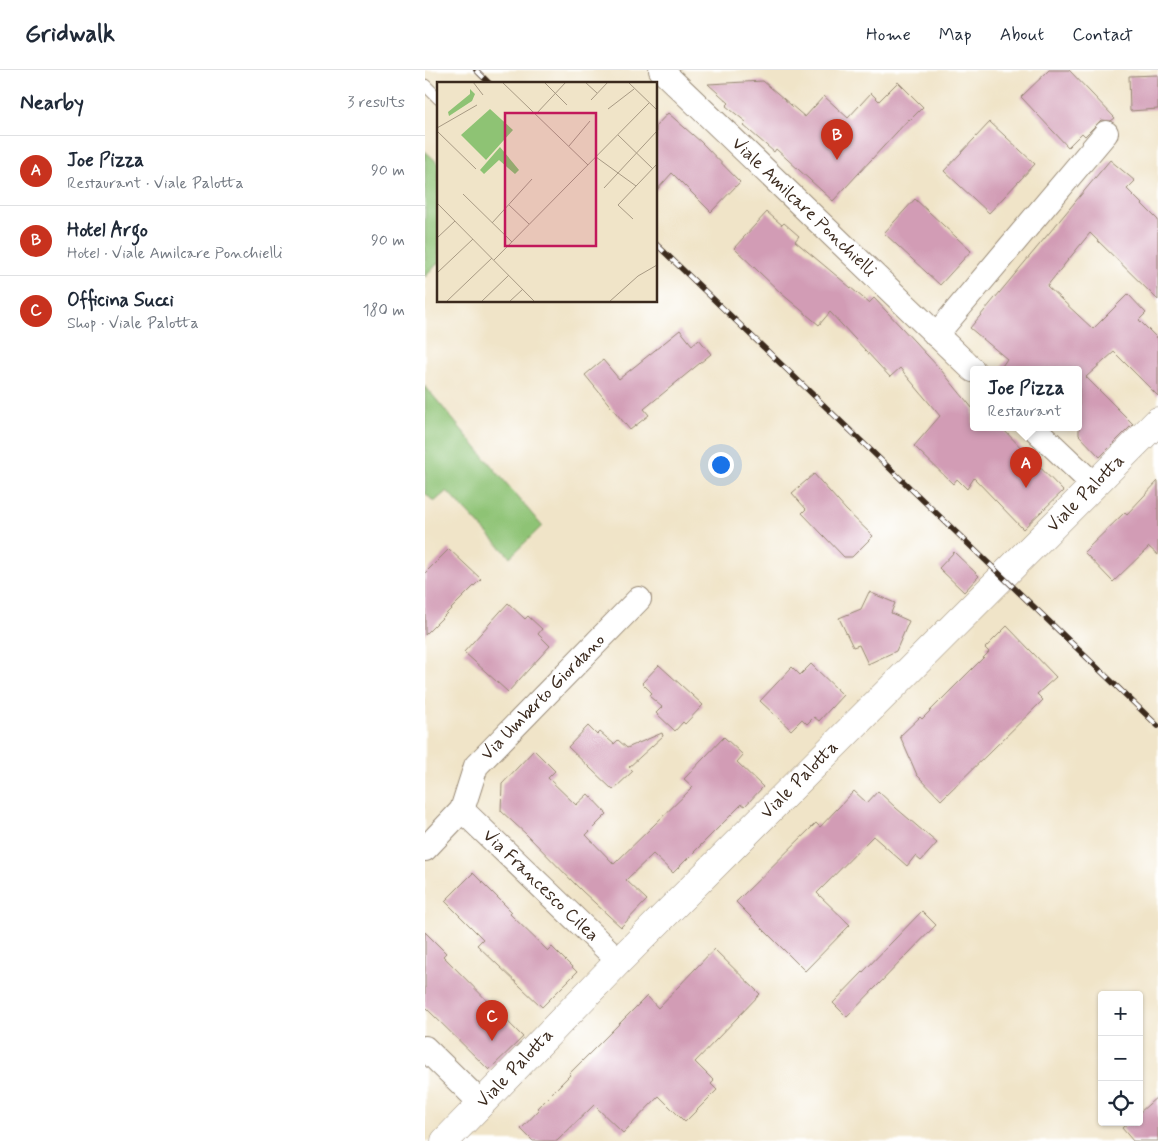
<!DOCTYPE html>
<html lang="en">
<head>
<meta charset="utf-8">
<style>
  body { margin:0; font-family:Mynerve,sans-serif; background:#f2f2f3; color:#1f2937 }
  .controls { position:absolute; right:15px; bottom:15px; display:grid; overflow:hidden; border-radius:5px; box-shadow:0 1px 4px #0004 }
  .controls button { width:45px; height:45px; display:grid; place-items:center; padding:0; border:0; border-bottom:1px solid #e0e1e3; background:#fff; color:#1f2937; font:25px sans-serif }
  .you { position:absolute; left:295px; top:394px; width:18px; height:18px; margin:-12px; border:4px solid #fff; border-radius:50%; background:#1a73e8; box-shadow:0 0 0 8px #1a73e833 }
  .badge { display:grid; place-items:center; width:32px; height:32px; border-radius:50%; background:#c8321e; color:#fff; font-size:16px; font-weight:700 }
  .pin { position:absolute; translate:-50% -41px; filter:drop-shadow(0 1px 2px #0008) }
  .pin::after { content:''; position:absolute; top:26px; width:18px; height:15px; background:inherit; clip-path:polygon(0 0,100% 0,50% 100%) }
  .popup { position:absolute; left:545px; top:296px; width:112px; height:65px; box-sizing:border-box; display:grid; place-content:center; border-radius:5px; background:#fff; filter:drop-shadow(0 1px 4px #0005); font-size:16px; white-space:nowrap; color:#747a83 }
  .popup b { font-size:19px; color:#1f2937 }
  .popup::after { content:''; position:absolute; left:50%; top:100%; margin-left:-10px; border:10px solid transparent; border-top-color:#fff }
  .list { margin:0; padding:0; list-style:none }
  h2 { display:flex; justify-content:space-between; align-items:center; height:65px; margin:0; padding:0 20px; font-size:21px }
  h2 small { font-size:16px; font-weight:400; color:#747a83 }
  .list li { display:grid; grid-template-columns:32px 1fr auto; gap:15px; align-items:center; box-sizing:border-box; height:70px; padding:0 20px; border-top:1px solid #e0e1e3 }
  .list b { display:block; font-size:19px; white-space:nowrap }
  .list p { margin:0; font-size:16px; white-space:nowrap; color:#747a83 }
  .list em { font-size:16px; font-style:normal; color:#747a83 }
  .icon { flex:none; width:28px; height:28px; fill:none; stroke:currentColor; stroke-width:2; stroke-linecap:round; stroke-linejoin:round }
  .map { position:relative; flex:none; width:733px; height:1071px; overflow:hidden }
  header { display:flex; align-items:center; gap:30px; box-sizing:border-box; height:70px; padding:0 25px; background:#fff; border-bottom:1px solid #e0e1e3 }
  header strong { font-size:24px }
  nav { display:flex; gap:28px; margin-inline-start:auto; font-size:18px }
  main { display:flex }
  aside { flex:1; background:#fff }
  .map>svg:first-child { display:block }
  .green { fill:#8ec374; stroke:#647649 }
  .building { fill:#d29cb5 }
  .lines { fill:none; stroke-linecap:round; stroke-linejoin:round }
  .service-casing { stroke:#968773; stroke-width:13 }
  .minor-casing { stroke:#968773; stroke-width:26 }
  .tertiary-casing { stroke:#968773; stroke-width:29 }
  .service { stroke:#fff; stroke-width:11 }
  .minor { stroke:#fff; stroke-width:24 }
  .tertiary { stroke:#fff; stroke-width:28 }
  .rail-casing { stroke:#3b2a1e; stroke-width:5.5 }
  .rail { stroke:#fff; stroke-width:4; stroke-dasharray:11; stroke-linecap:butt }
  .labels { text-anchor:middle; dominant-baseline:central; stroke-width:4.5; stroke-linejoin:round; paint-order:stroke }
  .street-label { font-size:18px; fill:#3b2a1e; stroke:#fff }
  .inset-road { fill:none; stroke:#a89a84; stroke-width:1 }
  .view { fill:#c2185b; fill-opacity:0.15; stroke:#c2185b; stroke-width:2.5 }
  .inset-edge { fill:none; stroke:#3b2a1e; stroke-width:2.5 }
</style>
</head>
<body>
<header>
<strong>Gridwalk</strong>
<nav><a>Home</a><a>Map</a><a>About</a><a>Contact</a></nav>
</header>
<main>
<aside>
<h2>Nearby<small>3 results</small></h2>
<ul class="list">
<li><span class="badge">A</span><div><b>Joe Pizza</b><p>Restaurant · Viale Palotta</p></div><em>90 m</em></li>
<li><span class="badge">B</span><div><b>Hotel Argo</b><p>Hotel · Viale Amilcare Ponchielli</p></div><em>90 m</em></li>
<li><span class="badge">C</span><div><b>Officina Succi</b><p>Shop · Viale Palotta</p></div><em>180 m</em></li>
</ul>
</aside>
<div class="map">
<svg width="733" height="1071" viewBox="0 0 733 1071">
  <rect width="100%" height="100%" fill="#fff"/>
  <filter id="ink" filterUnits="userSpaceOnUse"><feTurbulence type="fractalNoise" baseFrequency=".02" numOctaves="2"/><feDisplacementMap in="SourceGraphic" scale="10" xChannelSelector="R" yChannelSelector="G"/><feConvolveMatrix kernelMatrix="1 2 1 2 8 2 1 2 1" color-interpolation-filters="sRGB"/></filter>
  <filter id="wash" filterUnits="userSpaceOnUse"><feTurbulence type="fractalNoise" baseFrequency=".0096" numOctaves="4" result="noise"/><feDisplacementMap in="SourceGraphic" scale="20" xChannelSelector="R" yChannelSelector="G"/><feGaussianBlur stdDeviation="1.12" result="paint"/><feColorMatrix in="noise" values="0 0 0 0 0 0 0 0 0 0 0 0 0 0 0 0 0 1.4 0 .05"/><feComposite in="paint" operator="in"/></filter>
  <g filter="url(#wash)">
    <rect width="100%" height="100%" fill="#f0e4c8"/>
    <path class="green" d="M0,81L14,94V192L0,207Z
      M0,316L117,456L85,487L22,421L9,432L0,423Z"/>
    <g id="blocks">
      <path class="building" d="M624,0H644L690,48L686,51L676,50L660,66L657,63L643,77L596,27Z
        M733,5V39L705,41L704,6Z
        M338,11L380,47L399,26L423,48L446,23L454,31L473,12L498,37L485,50L484,49L408,131L351,79L349,82L318,55L321,52L301,36L304,33L283,14Z
        M243,43L276,72L315,112L286,142L247,103L231,121V56Z
        M565,52L610,94L564,143L519,101Z
        M685,90L710,111L702,119L733,150V230L665,163L622,216L668,259L703,224L721,243L714,250L733,269V326L689,282L661,307L708,354L675,387L654,365V299H575L582,289L545,258Z
        M490,129L546,181L515,215L459,163Z
        M342,142L357,155L359,153L374,166L370,171L444,233L449,228L516,300L548,339V357H576L638,421L598,459L549,408L542,419L532,409L528,414L489,376L515,346L475,298L465,307L405,242L394,255L357,224L309,178Z
        M255,260L267,275L274,269L286,284L219,339L224,345L205,360L160,305L178,290L194,309Z
        M389,404L421,440L448,466L427,487H419L377,443L381,439L367,423Z
        M733,411V485L724,477L688,512L659,482L700,442L702,444Z
        M24,479L56,509L0,565V503Z
        M529,482L554,506L539,522L514,498Z
        M444,522L470,533L466,543L484,551L471,581L443,594L434,575L428,577L414,548L436,539Z
        M83,533L100,549L103,546L117,559L113,564L125,576L83,622L39,582Z
        M582,556L631,607L612,624L618,630L516,730L492,705L475,666L495,647L497,649L564,582L560,578Z
        M386,594L418,625L394,651L389,647L382,654L377,649L366,660L335,631L367,597L375,605Z
        M234,595L278,635L260,654L258,652L250,661L231,643L237,637L224,626L227,623L217,613Z
        M163,656L172,665L175,662L189,674L193,670L202,678L237,663L238,666L204,697L208,701L188,720L143,677Z
        M299,667L318,685L312,692L338,717L320,736L317,734L248,803L228,784L201,810L222,830L196,857L157,821L101,764L76,741L77,714L109,680L130,701L123,708L151,735L163,724L182,744L161,765L189,794L268,717L259,709Z
        M429,721L442,733L453,721L471,738L512,773L496,791L490,786L482,796L448,766L392,823L425,855L380,901L311,832L391,753L395,757Z
        M48,803L87,842L85,844L123,881L127,877L152,902L117,937L52,875L58,869L20,831Z
        M497,841L511,855L422,947L408,933Z
        M0,862L21,883L18,886L98,967L64,1000L0,937Z
        M289,879L335,924L270,992L289,1011L286,1014L292,1020L260,1052L234,1026L198,1063L169,1035L132,1071H108L96,1059L114,1040L112,1038L145,1005L144,1004L222,926L233,938Z
        M733,1026V1071H708L697,1058L704,1052H714V1043Z"/>
    </g>
  </g>
  <g filter="url(#ink)">
    <use href="#blocks" fill-opacity="0" stroke="#968773" stroke-width="1"/>
    <g class="lines">
      <defs>
        <path id="service" d="M0,15L14,29"/>
        <g id="minor">
          <path id="s1" d="M236,0L548,300"/>
          <path d="M511,265L681,63"/>
          <path d="M608,357L669,415"/>
          <path id="s2" d="M37,740L194,891"/>
          <path id="s3" d="M0,779L37,740L51,696L214,529"/>
          <path d="M0,978L56,1033"/>
        </g>
        <g id="tertiary">
          <path id="s4" d="M20,1071L194,891L733,351"/>
        </g>
      </defs>
      <use href="#service" class="service-casing"/>
      <use href="#minor" class="minor-casing"/>
      <use href="#tertiary" class="tertiary-casing"/>
      <use href="#service" class="service"/>
      <use href="#minor" class="minor"/>
      <use href="#tertiary" class="tertiary"/>
      <defs>
        <path id="rail" d="M51,0L65,14
          M231,174L733,656"/>
      </defs>
      <use href="#rail" class="rail-casing"/>
      <use href="#rail" class="rail"/>
    </g>
  </g>
  <g class="labels">
    <g class="street-label">
      <text stroke="none"><textPath href="#s1" startOffset="198">Viale Amilcare Ponchielli</textPath></text>
      <text stroke="none"><textPath href="#s4" startOffset="911">Viale Palotta</textPath></text>
      <text stroke="none"><textPath href="#s3" startOffset="196">Via Umberto Giordano</textPath></text>
      <text stroke="none"><textPath href="#s4" startOffset="506">Viale Palotta</textPath></text>
      <text stroke="none"><textPath href="#s2" startOffset="109">Via Francesco Cilea</textPath></text>
      <text stroke="none"><textPath href="#s4" startOffset="101">Viale Palotta</textPath></text>
    </g>
  </g>
  <g transform="translate(12 12)">
    <rect width="220" height="220" fill="#f0e4c8"/>
    <path d="M33,7L38,12L35,19L12,34L11,30L33,12ZM53,27L76,48L49,78L24,53ZM63,65L82,88L78,92L62,78L47,92L43,88Z" fill="#8ec374"/>
    <path class="inset-road" d="M36,0L46,13M65,0L151,83M107,0L130,23M148,0L160,11M191,0L220,28M154,18L171,0M171,27L197,7M99,32L129,0M0,46L40,23M0,49L39,87M181,53L216,87M132,64L153,39M159,75L199,104M167,106L220,49M26,112L75,160M0,121L98,220M72,123L92,142M196,137L181,123L220,82M55,141L95,97M0,156L18,139M57,178L212,21M0,191L36,157M9,220L55,176M44,220L72,193M72,220L86,207M172,220L201,194L220,183"/>
    <path class="view" d="M68,31H159V164H68Z"/>
    <rect width="220" height="220" class="inset-edge"/>
  </g>
</svg>
<div class="controls">
<button>+</button>
<button>−</button>
<button><svg class="icon" aria-label="locate" viewBox="0 0 24 24"><circle cx="12" cy="12" r="6"/><path d="M12 2v4M12 18v4M2 12h4M18 12h4"/></svg></button>
</div>
<div class="you"></div>
<div class="pin badge" style="left:601px;top:418px">A</div>
<div class="popup"><b>Joe Pizza</b>Restaurant</div>
<div class="pin badge" style="left:412px;top:90px">B</div>
<div class="pin badge" style="left:67px;top:971px">C</div>
</div>
</main>
</body>
</html>
